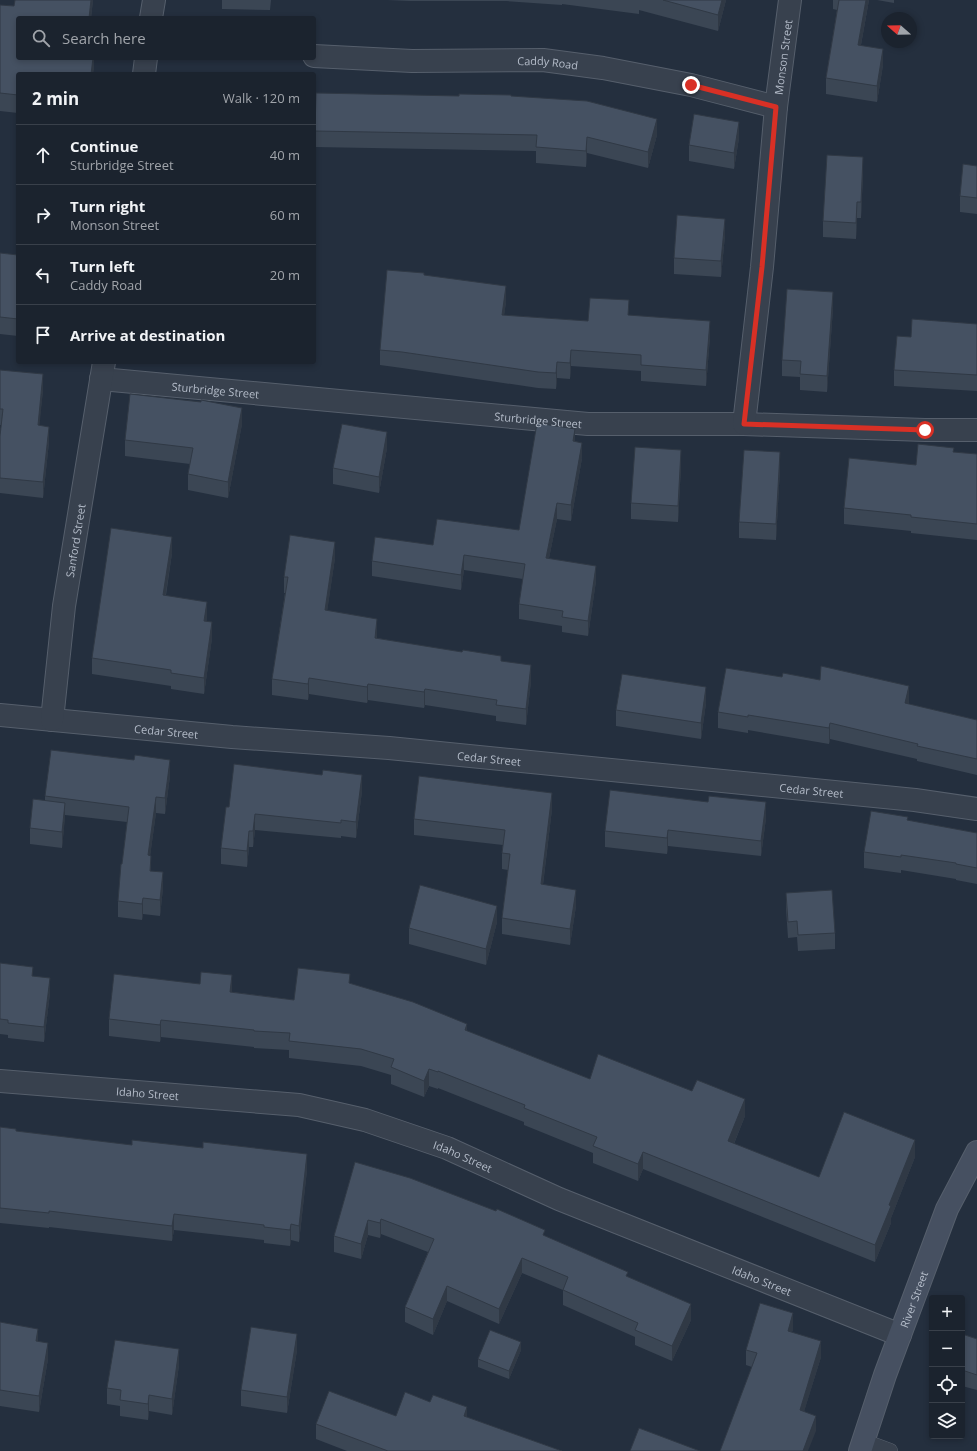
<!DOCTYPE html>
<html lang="en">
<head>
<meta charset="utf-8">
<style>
  body { margin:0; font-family:"Open Sans",sans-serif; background:#242b36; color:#f1f3f6 }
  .controls { position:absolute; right:12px; bottom:12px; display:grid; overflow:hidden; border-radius:4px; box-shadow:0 2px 6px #0003 }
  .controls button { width:36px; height:36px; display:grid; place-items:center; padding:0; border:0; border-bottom:1px solid #39404a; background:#1b232e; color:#f1f3f6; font:20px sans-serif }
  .compass { position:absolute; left:881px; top:12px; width:36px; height:36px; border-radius:50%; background:#1b232e; box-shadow:0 2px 6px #0003; rotate:290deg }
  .stop { position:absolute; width:12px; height:12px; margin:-9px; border:3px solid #d93025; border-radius:50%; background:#fff }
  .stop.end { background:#d93025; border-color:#fff; box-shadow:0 1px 4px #0008 }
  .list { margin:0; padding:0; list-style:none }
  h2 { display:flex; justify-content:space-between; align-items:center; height:52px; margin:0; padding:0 16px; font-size:17px }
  h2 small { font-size:13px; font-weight:400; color:#a0a4aa }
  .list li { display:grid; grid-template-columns:26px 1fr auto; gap:12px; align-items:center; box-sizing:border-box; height:60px; padding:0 16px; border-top:1px solid #39404a }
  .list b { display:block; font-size:15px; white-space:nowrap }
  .list p { margin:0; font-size:13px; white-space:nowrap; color:#a0a4aa }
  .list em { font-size:13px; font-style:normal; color:#a0a4aa }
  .icon { flex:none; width:22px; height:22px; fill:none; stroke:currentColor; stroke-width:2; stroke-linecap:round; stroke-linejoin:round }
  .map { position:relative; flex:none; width:977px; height:1451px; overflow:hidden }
  .search { position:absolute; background:#1b232e; box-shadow:0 2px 6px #0003; left:16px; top:16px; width:300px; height:44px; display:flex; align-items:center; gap:10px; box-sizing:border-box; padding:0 14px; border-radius:4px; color:#a0a4aa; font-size:15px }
  .panel { position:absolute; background:#1b232e; box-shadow:0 2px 6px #0003; left:16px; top:72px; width:300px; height:292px; border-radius:4px }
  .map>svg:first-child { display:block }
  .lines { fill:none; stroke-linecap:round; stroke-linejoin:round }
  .service-casing { stroke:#565f6c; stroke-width:16 }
  .minor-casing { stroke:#565f6c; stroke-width:24 }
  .secondary-casing { stroke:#565f6c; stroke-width:24 }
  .service { stroke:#38414e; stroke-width:15 }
  .minor { stroke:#38414e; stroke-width:22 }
  .secondary { stroke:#465061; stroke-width:22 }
  .wall { fill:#3b4654 }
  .shaded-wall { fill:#303945 }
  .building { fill:#455162; stroke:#303945 }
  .route { stroke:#d93025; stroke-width:5 }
  .labels { text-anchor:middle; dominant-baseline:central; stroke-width:3; stroke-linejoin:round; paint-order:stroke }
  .street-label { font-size:11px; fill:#b4bcc9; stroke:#1d2633 }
</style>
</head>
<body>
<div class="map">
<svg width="977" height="1451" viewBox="0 0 977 1451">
  <rect width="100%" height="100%" fill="#242f3e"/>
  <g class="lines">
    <defs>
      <path id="service" d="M863,1441L890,1451"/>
      <g id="minor">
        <path d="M151,18L154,0"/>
        <path id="s1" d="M314,56L412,61L543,60L603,68L691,85L776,107"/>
        <path d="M144,74L146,58"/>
        <path id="s2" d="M101,379L588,424H744L925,430H977"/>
        <path id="s3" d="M744,424L762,267L776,107L790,0"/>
        <path id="s4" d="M0,715L232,737L389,748L915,800L977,809"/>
        <path id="s5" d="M52,720L64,606L104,362"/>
        <path id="s6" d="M0,1081L299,1105L365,1120L447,1148L559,1199L900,1335"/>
      </g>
      <g id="secondary">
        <path id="s7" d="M860,1451L885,1375L947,1209L977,1152"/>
      </g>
    </defs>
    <use href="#service" class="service-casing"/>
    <use href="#minor" class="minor-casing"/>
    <use href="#secondary" class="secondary-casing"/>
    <use href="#service" class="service"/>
    <use href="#minor" class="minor"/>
    <use href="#secondary" class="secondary"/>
  </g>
  <path class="wall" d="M93,0L91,18H18L94,58V70L18,74V113L0,111V5L14,6Z
    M222,0H271L270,10L222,9Z
    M387,0H726L718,31L639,10V14L562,4V5L506,1H410Z
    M833,0H869L861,45L883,65L877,102L826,94V78L837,10L833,9Z
    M877,0H894V3Z
    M459,96H511L657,135L648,168L587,153L586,167L536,163V151L315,147V131Z
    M739,138L734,169L689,161V145Z
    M977,166V214L960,212V196Z
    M863,173L861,218H857L856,239L823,237V221Z
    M725,235L721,277L674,274V258Z
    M0,253L18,255V336L0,334Z
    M424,275L506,302L504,315L588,321L629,316L710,337L706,386L641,381V371L571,366L570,379L557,378L556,389L538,388L402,368L380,365V350Z
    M833,308L827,392L800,390V377L782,376V360Z
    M977,324V391L894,386V370L911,337Z
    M279,362H295V363Z
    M0,370L43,390L39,425L49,442L43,498L0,493V436L1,425H0Z
    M242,424L228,498L188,490V474L190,464L125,456V440Z
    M387,448L379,493L333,484V468Z
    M954,452L977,454V540L911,533V531L844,524V508L916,465Z
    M582,458L571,521L557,519L549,558L596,581L588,636L562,632V626L519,619V604L523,579L464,570L461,590L372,576V561L433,545L519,530Z
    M681,466L678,522L631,519V503Z
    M780,468L776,540L739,538V522Z
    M172,553L166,595L207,618L206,622L212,638L204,694L171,689V686L92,674V658Z
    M335,558L327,611L377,635V638L501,661L531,681L526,725L496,721V716L425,705L424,708L368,700L367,703L309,694L308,700L272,695V679L285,593H284V577Z
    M909,702L908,704L977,720V775L917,761V759L830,739L829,744L748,730V733L718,728V712Z
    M706,703L701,739L616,726V710Z
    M170,776L165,814L156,813L150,856L151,871L163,888L160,916L143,914L142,920L118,917V901L127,822L65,815L62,848L30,844V828L45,801V796Z
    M362,791L356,838L341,836V838L255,830L253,847H249L247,867L221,864V848L229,807Z
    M552,809L543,885L576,906L570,945L502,934V918L508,870L502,869V853L503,845L414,835V819Z
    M766,818L761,856L668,846L667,854L605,847V831Z
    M908,821L977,833V884L956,880V879L901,870V873L864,868V852Z
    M786,893L835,933V949L798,951L797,937L788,938L786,909Z
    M497,922L486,965L409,944V928Z
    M0,963L33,976L50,993L44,1042L8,1038V1035L0,1034Z
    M350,983L467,1031L590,1079L745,1116L734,1144L819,1177L915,1157L891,1218V1223L875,1262L643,1169L638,1181L593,1163V1153L524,1125V1122L438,1088V1089L429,1086L424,1097L391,1084V1075L361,1066L289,1058V1050L254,1048V1047L161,1037L160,1042L109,1036V1019L200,984L232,992L294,1000Z
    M0,1127L16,1131L307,1170L299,1242L291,1240L290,1246L264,1243V1240L174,1230L172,1241L49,1227V1228L0,1223Z
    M355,1162L545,1236L628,1277L691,1320L672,1361L635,1345V1337L563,1305V1290L522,1273L499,1324L447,1301L433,1335L405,1322V1307L428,1252L381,1234L380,1238L368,1235L361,1259L334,1252V1236Z
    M0,1322L38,1341L48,1359L39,1412L0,1406Z
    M793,1329L792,1332L821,1357L804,1411L816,1431L752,1367L746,1365V1350Z
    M962,1334L977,1339V1390L962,1386Z
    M297,1350L287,1413L241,1406V1390Z
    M521,1350L509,1379L478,1367V1359Z
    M179,1365L172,1415L149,1411L148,1420L120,1416V1406L107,1404V1388Z
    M396,1416L467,1417L562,1451H347L316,1439V1424Z"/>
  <path class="shaded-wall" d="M91,0H93L91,18H89Z
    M722,0H726L718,31V15Z
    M866,0H869L858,61V45Z
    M883,49V65L877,102V86Z
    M93,58H94V70L93,74H91Z
    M657,119V135L648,168V152Z
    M739,122V138L734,169V153Z
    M587,137V153L586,167V151Z
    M863,157V173L861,218V202Z
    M857,202V218L856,239V223Z
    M725,219V235L721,277V261Z
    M506,286V302L502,331V315Z
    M833,292V308L827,392V376Z
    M710,321V337L706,386V370Z
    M571,350V366L570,379V363Z
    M557,362V378L556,389V373Z
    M43,374V390L38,441V425Z
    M242,408V424L228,498V482Z
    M49,427V442L43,498V482Z
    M575,429V444L573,441Z
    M387,432V448L379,493V477Z
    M582,443V458L571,521V505Z
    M681,450V466L678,522V506Z
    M780,452V468L776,540V524Z
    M557,503V519L546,573V558Z
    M172,537V553L163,611V595Z
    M335,542V558L325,626V610Z
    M464,555V570L461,590V575Z
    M596,566V581L588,636V621Z
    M207,602V618L204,637V621Z
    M377,619V635L375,654V638Z
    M212,622V638L204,694V678Z
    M531,665V681L526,725V709Z
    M309,678V694L308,700V684Z
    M368,684V700L367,703V687Z
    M909,686V702L905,719V703Z
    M706,687V703L701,739V723Z
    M425,689V705L424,708V692Z
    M830,723V739L829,744V728Z
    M170,760V776L165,814V798Z
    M362,775V791L356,838V822Z
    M552,793V809L541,900V884Z
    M156,797V813L148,871V855Z
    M766,802V818L761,856V841Z
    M65,803V819L62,848V832Z
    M255,814V830L253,847V831Z
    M668,830V846L667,854V838Z
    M249,831V847L247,867V851Z
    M151,856V872L150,871Z
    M163,872V888L160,916V900Z
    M576,890V906L570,945V929Z
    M143,898V914L142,920V904Z
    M497,906V922L486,965V949Z
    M232,975V992H230Z
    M50,978V993L44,1042V1027Z
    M161,1020V1037L160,1042V1025Z
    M467,1024V1041L465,1030Z
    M429,1069V1086L424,1097V1081Z
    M745,1099V1116L728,1158V1141Z
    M915,1140V1157L891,1218V1223L875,1262V1245L889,1205Z
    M643,1152V1169L638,1181V1164Z
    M307,1154V1170L299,1242V1226Z
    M174,1214V1230L172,1241V1226Z
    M381,1219V1234L380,1238V1223Z
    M368,1220V1235L361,1259V1244Z
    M291,1224V1240L290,1246V1230Z
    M522,1258V1273L499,1324V1309Z
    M447,1286V1301L433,1335V1319Z
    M691,1304V1320L672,1361V1346Z
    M793,1313V1329L788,1347V1331Z
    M38,1329V1345L36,1341Z
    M297,1334V1350L287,1413V1397Z
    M821,1341V1357L800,1425V1410Z
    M521,1342V1350L509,1379V1371Z
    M48,1343V1359L39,1412V1396Z
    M179,1349V1365L172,1415V1399Z
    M149,1395V1411L148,1420V1404Z
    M467,1407V1423L464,1416Z
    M816,1416V1431L808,1451H803Z"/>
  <path class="building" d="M15,0H91L89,18H18V58H93L91,74H18V95L0,93V5L14,6Z
    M663,0H722L718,15Z
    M839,0H866L858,45L883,49L877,86L826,78Z
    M209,73L250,74H209Z
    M316,93L459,96V94L511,95V96L587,101L657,119L648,152L587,137L586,151L536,147L537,135L315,131Z
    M694,114L739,122L734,153L689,145Z
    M827,155L863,157L861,202H857L856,223L823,221Z
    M963,164L977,166V198L960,196Z
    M677,215L725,219L721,261L674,258Z
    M0,253L18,255V319L0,317Z
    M387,270L424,273V275L506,286L502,315L588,321L590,298L629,300L628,315L710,321L706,370L641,365V355L571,350L570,363L557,362L556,373L538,372L402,352L380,350Z
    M787,289L833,292L827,376L800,374L801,361L782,360Z
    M912,319L977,324V375L894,370L897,336L911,337Z
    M0,370L43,374L38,425L49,427L43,482L0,478V436L3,409H0Z
    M130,394L201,402V400L242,408L228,482L188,474L193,448L125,440Z
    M537,423L575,429L573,441L582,443L571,505L557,503L546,558L596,566L588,621L562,617L563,611L519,604L525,564L464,555L461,575L372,561L375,537L433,545L437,519L519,530Z
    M342,424L387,432L379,477L333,468Z
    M918,444L954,448L953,452L977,454V524L911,517V515L844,508L849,458L916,465Z
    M635,447L681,450L678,506L631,503Z
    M744,450L780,452L776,524L739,522Z
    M111,528L172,537L163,595L207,602L204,621L212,622L204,678L171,673V670L92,658Z
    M290,535L335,542L325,610L377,619L375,638L462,652L463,650L501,656V661L531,665L526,709L496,705L497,700L425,689L424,692L368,684L367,687L309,678L308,684L272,679L288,577H284Z
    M821,666L909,686L905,703L977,720V759L917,746L918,744L830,723L829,728L748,715V717L718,712L726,668L782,677L783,673L820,680Z
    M622,674L706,687L701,723L616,710Z
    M51,750L134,760L135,755L170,760L165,798L156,797L148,855L151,856L150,871L163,872L160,900L143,898L142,904L118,901L121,864H122L129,807L45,796Z
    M234,764L322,775L323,770L362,775L356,822L341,820V823L255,814L253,831H249L247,851L221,848L226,807H229Z
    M419,776L552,793L541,884L576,890L570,929L502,918L510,854L502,853L505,830L414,819Z
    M610,790L708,802L709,796L766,802L761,841L668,830L667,838L605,831Z
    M33,799L65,803L62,832L30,828Z
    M871,811L908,817L907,820L977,833V868L956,864V863L901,855V857L864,852Z
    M420,885L497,906L486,949L409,928Z
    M832,890L835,933L798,935L797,921L788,922L786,893Z
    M0,963L33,967L32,976L50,978L44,1027L8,1023V1020L0,1019Z
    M298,968L350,974L349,983L413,1002L467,1024L465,1030L590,1079L598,1054L692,1091L697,1080L745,1099L728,1141L819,1177L844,1112L915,1140L889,1205L891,1206L875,1245L643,1152L638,1164L593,1146L597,1137L524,1108L525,1105L438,1071V1072L429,1069L424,1081L391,1067L394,1059L361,1049L289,1041L290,1033L254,1031V1030L161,1020L160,1025L109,1019L114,974L200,984L201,972L232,975L230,992L294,1000Z
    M0,1127L16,1129V1131L132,1145V1140L203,1148V1142L307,1154L299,1226L291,1224L290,1230L264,1227V1225L174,1214L172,1226L49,1211V1213L0,1208Z
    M355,1162L410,1178L496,1211L497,1209L545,1230L543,1235L628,1272L626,1276L691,1304L672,1346L635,1330L638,1323L563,1290L568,1277L522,1258L499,1309L447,1286L433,1319L405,1307L434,1239L381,1219L380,1223L368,1220L361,1244L334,1236Z
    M760,1303L793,1313L788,1331L821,1341L800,1410L816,1416L803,1451H720L757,1353L746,1350Z
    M0,1322L38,1329L36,1341L48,1343L39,1396L0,1390Z
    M251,1327L297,1334L287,1397L241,1390Z
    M490,1330L521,1342L509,1371L478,1359Z
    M962,1334L977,1339V1375L962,1370Z
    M115,1340L179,1349L172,1399L149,1395L148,1404L120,1400L121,1390L107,1388Z
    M329,1391L396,1416L405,1392L430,1402L433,1395L467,1407L464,1416L562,1451H388L316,1424Z
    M639,1428L700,1451H630Z"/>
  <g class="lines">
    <path class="route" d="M691,85L776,107L762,267L744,424L925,430"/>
  </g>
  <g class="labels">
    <g class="street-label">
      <text stroke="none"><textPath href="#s3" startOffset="369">Monson Street</textPath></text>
      <text stroke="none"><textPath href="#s1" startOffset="234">Caddy Road</textPath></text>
      <text stroke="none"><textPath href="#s2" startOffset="115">Sturbridge Street</textPath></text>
      <text stroke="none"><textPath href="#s2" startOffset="439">Sturbridge Street</textPath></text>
      <text stroke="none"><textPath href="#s5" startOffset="181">Sanford Street</textPath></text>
      <text stroke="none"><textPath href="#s4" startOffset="167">Cedar Street</textPath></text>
      <text stroke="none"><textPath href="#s4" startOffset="491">Cedar Street</textPath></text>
      <text stroke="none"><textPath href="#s4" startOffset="815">Cedar Street</textPath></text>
      <text stroke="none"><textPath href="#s6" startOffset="148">Idaho Street</textPath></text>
      <text stroke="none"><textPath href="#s6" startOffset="472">Idaho Street</textPath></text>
      <text stroke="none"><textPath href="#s6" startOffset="796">Idaho Street</textPath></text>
      <text stroke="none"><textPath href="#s7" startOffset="161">River Street</textPath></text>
    </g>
  </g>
</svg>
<div class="controls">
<button>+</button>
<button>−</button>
<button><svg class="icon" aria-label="locate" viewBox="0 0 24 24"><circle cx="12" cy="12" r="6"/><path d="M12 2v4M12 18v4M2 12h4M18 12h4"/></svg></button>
<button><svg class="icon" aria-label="layers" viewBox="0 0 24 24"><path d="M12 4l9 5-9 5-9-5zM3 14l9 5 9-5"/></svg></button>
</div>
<svg class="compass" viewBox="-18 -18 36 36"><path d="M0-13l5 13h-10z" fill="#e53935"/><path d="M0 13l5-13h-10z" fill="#a0a4aa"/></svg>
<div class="stop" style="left:925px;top:430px"></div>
<div class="stop end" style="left:691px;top:85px"></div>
<div class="search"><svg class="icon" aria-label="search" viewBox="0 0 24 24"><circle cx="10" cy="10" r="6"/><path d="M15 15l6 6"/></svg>Search here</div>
<section class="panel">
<h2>2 min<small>Walk · 120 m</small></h2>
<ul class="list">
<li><svg class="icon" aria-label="ahead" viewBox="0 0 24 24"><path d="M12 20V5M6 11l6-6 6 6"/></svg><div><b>Continue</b><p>Sturbridge Street</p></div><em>40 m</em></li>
<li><svg class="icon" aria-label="right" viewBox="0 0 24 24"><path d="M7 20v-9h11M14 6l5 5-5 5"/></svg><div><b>Turn right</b><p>Monson Street</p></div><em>60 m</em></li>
<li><svg class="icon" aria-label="left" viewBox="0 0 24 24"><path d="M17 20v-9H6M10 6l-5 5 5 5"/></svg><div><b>Turn left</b><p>Caddy Road</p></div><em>20 m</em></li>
<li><svg class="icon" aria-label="arrive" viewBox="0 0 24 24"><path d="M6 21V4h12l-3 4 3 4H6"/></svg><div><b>Arrive at destination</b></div></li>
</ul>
</section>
</div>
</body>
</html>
